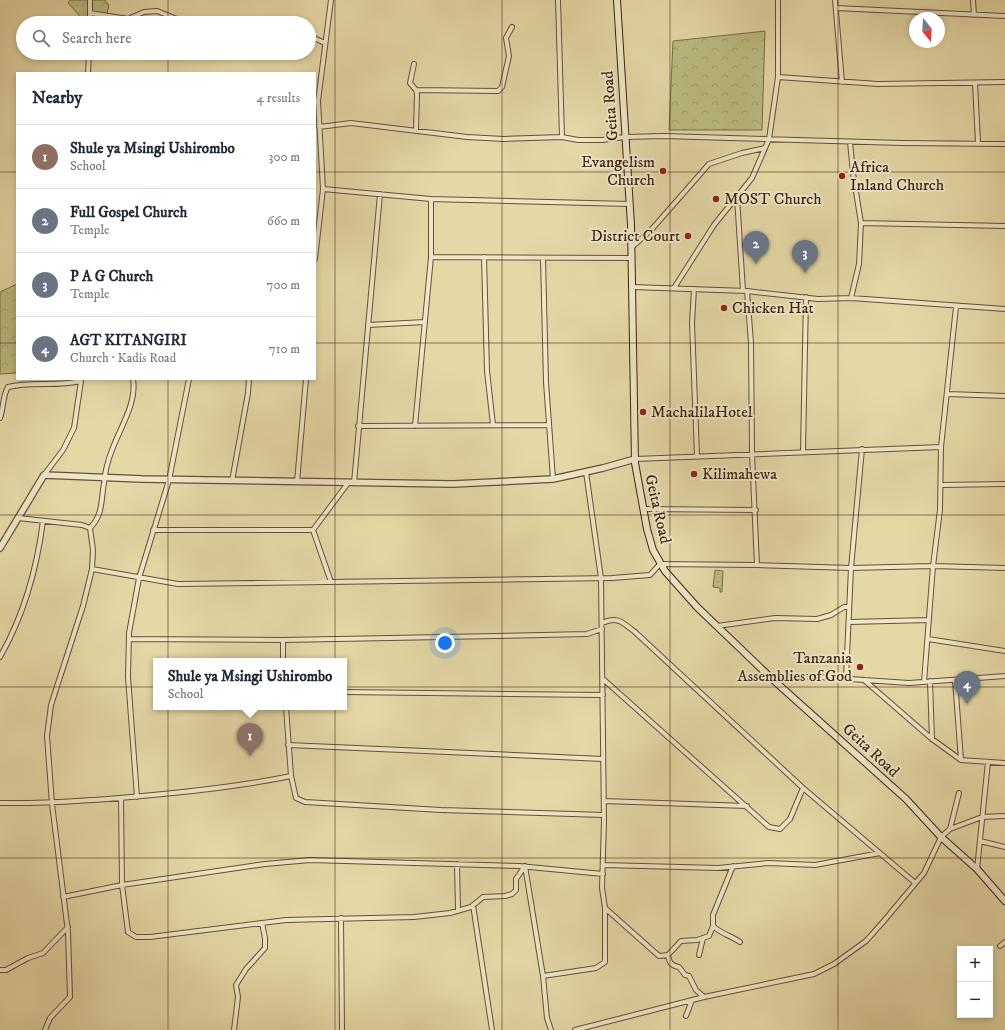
<!DOCTYPE html>
<html lang="en">
<head>
<meta charset="utf-8">
<style>
  body { margin:0; font-family:"IM FELL DW Pica",serif; background:#f6f6f7; color:#1f2937 }
  .controls { position:absolute; right:12px; bottom:12px; display:grid; overflow:hidden; border-radius:0px; box-shadow:0 2px 6px #0003 }
  .controls button { width:36px; height:36px; display:grid; place-items:center; padding:0; border:0; border-bottom:1px solid #e0e1e3; background:#fff; color:#1f2937; font:20px sans-serif }
  .compass { position:absolute; left:909px; top:12px; width:36px; height:36px; border-radius:50%; background:#fff; box-shadow:0 2px 6px #0003; rotate:162deg }
  .you { position:absolute; left:445px; top:643px; width:14px; height:14px; margin:-10px; border:3px solid #fff; border-radius:50%; background:#1a73e8; box-shadow:0 0 0 6px #1a73e833 }
  .badge { display:grid; place-items:center; width:26px; height:26px; border-radius:50%; background:#db2777; color:#fff; font-size:13px; font-weight:700 }
  .pin { position:absolute; translate:-50% -33px; filter:drop-shadow(0 1px 2px #0008) }
  .pin::after { content:''; position:absolute; top:21px; width:14px; height:12px; background:inherit; clip-path:polygon(0 0,100% 0,50% 100%) }
  .popup { position:absolute; left:153px; top:658px; width:194px; height:52px; box-sizing:border-box; display:grid; place-content:center; border-radius:0px; background:#fff; filter:drop-shadow(0 1px 3px #0005); font-size:13px; white-space:nowrap; color:#747a83 }
  .popup b { font-size:15px; color:#1f2937 }
  .popup::after { content:''; position:absolute; left:50%; top:100%; margin-left:-8px; border:8px solid transparent; border-top-color:#fff }
  .list { margin:0; padding:0; list-style:none }
  h2 { display:flex; justify-content:space-between; align-items:center; height:52px; margin:0; padding:0 16px; font-size:17px }
  h2 small { font-size:13px; font-weight:400; color:#747a83 }
  .list li { display:grid; grid-template-columns:26px 1fr auto; gap:12px; align-items:center; box-sizing:border-box; height:64px; padding:0 16px; border-top:1px solid #e0e1e3 }
  .list b { display:block; font-size:15px; white-space:nowrap }
  .list p { margin:0; font-size:13px; white-space:nowrap; color:#747a83 }
  .list em { font-size:13px; font-style:normal; color:#747a83 }
  .icon { flex:none; width:22px; height:22px; fill:none; stroke:currentColor; stroke-width:2; stroke-linecap:round; stroke-linejoin:round }
  .map { position:relative; flex:none; width:1005px; height:1030px; overflow:hidden }
  .search { position:absolute; background:#fff; box-shadow:0 2px 6px #0003; left:16px; top:16px; width:300px; height:44px; display:flex; align-items:center; gap:10px; box-sizing:border-box; padding:0 14px; border-radius:22px; color:#747a83; font-size:15px }
  .panel { position:absolute; background:#fff; box-shadow:0 2px 6px #0003; left:16px; top:72px; width:300px; height:308px; border-radius:0px }
  .map>svg:first-child { display:block }
  .forest { fill:url(#forest-crowns); stroke:#7d6e4b }
  .garden { fill:url(#garden-dots); stroke:#7d6e4b }
  .lines { fill:none; stroke-linecap:round; stroke-linejoin:round }
  .minor-casing { stroke:#684f39; stroke-width:6 }
  .tertiary-casing { stroke:#684f39; stroke-width:8 }
  .secondary-casing { stroke:#3e2114; stroke-width:8 }
  .minor { stroke:#eee6c6; stroke-width:4 }
  .tertiary { stroke:#eee6c6; stroke-width:5.5 }
  .secondary { stroke:#eee6c6; stroke-width:6 }
  .grid { fill:none; stroke:#3e2114; stroke-width:1; stroke-opacity:0.55 }
  .poi-dot { fill:#8f2418; stroke:#eee6c6; stroke-width:1.5 }
  .labels { text-anchor:middle; dominant-baseline:central; stroke-width:4; stroke-linejoin:round; paint-order:stroke }
  .street-label { font-size:16px; fill:#3e2114; stroke:#eee6c6 }
  .poi-label { font-size:16px; fill:#3e2114; stroke:#eee6c6; text-anchor:start }
</style>
</head>
<body>
<div class="map">
<svg width="1005" height="1030" viewBox="0 0 1005 1030">
  <defs>
    <pattern id="forest-crowns" width="20" height="18" patternUnits="userSpaceOnUse"><rect width="20" height="18" fill="#bcbc82"/><path d="M2 6a3 3 0 1 1 6 0M12 15a3 3 0 1 1 6 0" fill="none" stroke="#a3a16f"/></pattern>
    <pattern id="garden-dots" width="8" height="8" patternUnits="userSpaceOnUse"><rect width="8" height="8" fill="#bcbc82"/><path d="M2 2h.1M6 6h.1" fill="none" stroke="#a3a16f" stroke-width="1.8" stroke-linecap="round"/></pattern>
  </defs>
  <rect width="100%" height="100%" fill="#e5d8a7"/>
  <filter id="stains"><feTurbulence type="fractalNoise" baseFrequency=".005" numOctaves="4"/><feColorMatrix values="0 0 0 0 .2 0 0 0 0 .09 0 0 0 0 .02 0 0 0 .5 -.17"/></filter>
  <radialGradient id="worn" r=".72"><stop offset=".6" stop-color="#630" stop-opacity="0"/><stop offset="1" stop-color="#630" stop-opacity=".3"/></radialGradient>
  <path class="forest" d="M70,0H105L109,5L105,23H80L79,15L68,3Z
    M765,31L762,130H669L673,41Z
    M17,284V373L0,374V292Z"/>
  <path class="garden" d="M715,570L723,571L722,592H720V588L713,587Z"/>
  <g class="lines">
    <defs>
      <path id="minor" d="M558,0L562,137
        M835,0L842,82
        M973,0L974,15
        M836,8L1005,16
        M90,13L128,19L144,12L157,11L177,19L204,23
        M90,23V0
        M309,36L325,43
        M414,64L410,83L416,90L417,94L416,131
        M88,73L89,53
        M778,77L878,84L1005,82
        M975,83L978,143
        M416,90L498,91L502,87L509,56L506,38L512,27
        M319,127L351,123L467,137L504,139L562,137L578,140H602L625,137L663,136L902,143L1005,144
        M850,142L853,173L861,223L859,264L851,298
        M323,189L431,199L630,204
        M737,197L743,291
        M861,223L1005,226
        M631,248L652,229L709,164L742,153L765,148
        M431,257L631,258
        M484,257L487,371L493,425
        M543,258L546,382L553,479
        M315,259L323,189L318,101L331,0
        M632,287L747,291L818,299L851,298L1005,309
        M674,288L714,225L752,178L769,139L778,77V0
        M694,289L692,323L697,456
        M747,291L751,343L752,454L757,565
        M368,325L425,322
        M948,394L1005,396
        M0,418C4,407 2,397 8,387C31,381 57,387 81,381V379
        M358,426L549,425
        M415,426L431,257V199
        M803,451L806,297
        M635,459L941,447
        M44,475L63,450L74,428L81,381
        M232,481L248,393L249,379
        M297,482L306,379
        M354,483L380,194
        M941,485L1005,484
        M643,509L756,510
        M18,518L82,525L90,528L93,550L92,569L83,606L51,705L47,736L52,804L68,932L70,997L50,1018L45,1030
        M90,528C103,515 101,500 104,483C105,472 108,460 112,450C120,428 137,403 133,379
        M153,530H313L331,582
        M313,530L348,483
        M92,569L178,584L612,578L650,575L660,564L757,565L851,568L933,566L1005,568
        M849,622L929,620
        M602,623C618,616 622,622 635,632L803,788L914,882
        M717,626L775,618L817,619L831,615L844,607H849
        M129,639L283,640L496,636L587,634L602,629
        M928,639L1005,651
        M283,640V661
        M0,657C24,615 37,568 43,521
        M771,677H820L909,683L1005,676
        M846,678L851,568L862,449
        M603,679L769,827L780,829L790,819L803,788
        M864,680L932,739L961,760L1005,763
        M955,680L961,760
        M930,681L932,739
        M924,682L933,566L940,510L941,447L956,307
        M344,692L603,695
        M286,707L291,776L296,798L305,802L441,810L604,815
        M288,745L603,759
        M137,797L128,677L129,633L139,578L169,480L189,379
        M121,798L122,885L128,932L136,937H150L286,920L414,917L450,913L471,907L483,897L505,896L512,894L516,890V879L525,866
        M604,801L747,806
        M0,803C58,804 115,799 173,793C213,789 252,784 291,776
        M950,829L959,793
        M980,841L1005,847
        M457,864L458,910
        M603,865L718,868L768,863L815,865L880,853
        M525,866L543,976L547,1018L551,1030
        M977,869L988,762
        M63,897L122,885L265,864L310,860L519,866L603,874
        M473,905L492,1030
        M605,908L659,956L668,955
        M341,918L342,1030
        M713,926C720,933 731,936 740,942
        M1000,946L1005,942
        M699,955L703,938
        M0,970H6L28,958L43,953L68,927
        M543,976L596,968L605,962V908L602,888L604,821L601,578L586,472
        M704,997L696,990L689,976L685,975L679,967C672,966 669,963 668,955L681,941L697,940L709,936L713,926V915L733,866
        M686,1016L692,1000
        M234,1030L238,997L236,985L246,969L265,948V938L262,923
        M575,1030L704,997L814,974L834,964L866,941L883,922L924,873L941,837L950,829L982,817L1005,816"/>
      <path id="tertiary" d="M0,548L44,475L142,479L453,484L553,479L603,468L635,459"/>
      <path id="secondary" d="M617,0L631,225L635,463L647,529L653,550L665,571L697,607L770,677L906,799L941,837L977,869L1005,901"/>
    </defs>
    <use href="#minor" class="minor-casing"/>
    <use href="#tertiary" class="tertiary-casing"/>
    <use href="#secondary" class="secondary-casing"/>
    <use href="#minor" class="minor"/>
    <use href="#tertiary" class="tertiary"/>
    <use href="#secondary" class="secondary"/>
  </g>
  <path class="grid" d="M168,0V23M335,0V1030M502,0V1030M670,0V1030M838,0V1030M168,53V73M0,172H17M315,172H1005M0,343H17M315,343H1005M168,379V1030M0,515H1005M0,687H1005M0,858H1005"/>
  <g class="poi-dot">
    <circle cx="663" cy="171" r="4"/>
    <circle cx="842" cy="176" r="4"/>
    <circle cx="716" cy="199" r="4"/>
    <circle cx="688" cy="236" r="4"/>
    <circle cx="724" cy="308" r="4"/>
    <circle cx="643" cy="412" r="4"/>
    <circle cx="694" cy="474" r="4"/>
    <circle cx="860" cy="667" r="4"/>
  </g>
  <g class="labels">
    <g class="street-label">
      <text transform="translate(610 106) rotate(-94)">Geita Road</text>
      <text transform="translate(658 509) rotate(77)">Geita Road</text>
      <text transform="translate(871 750) rotate(43)">Geita Road</text>
    </g>
    <g class="poi-label">
      <text x="655" y="162" text-anchor="end">Evangelism<tspan x="655" dy="18">Church</tspan></text>
      <text x="850" y="167">Africa<tspan x="850" dy="18">Inland Church</tspan></text>
      <text x="724" y="199">MOST Church</text>
      <text x="680" y="236" text-anchor="end">District Court</text>
      <text x="732" y="308">Chicken Hat</text>
      <text x="651" y="412">MachalilaHotel</text>
      <text x="702" y="474">Kilimahewa</text>
      <text x="852" y="658" text-anchor="end">Tanzania<tspan x="852" dy="18">Assemblies of God</tspan></text>
    </g>
  </g>
  <rect width="100%" height="100%" filter="url(#stains)"/>
  <rect width="100%" height="100%" fill="url(#worn)"/>
</svg>
<div class="controls">
<button>+</button>
<button>−</button>
</div>
<svg class="compass" viewBox="-18 -18 36 36"><path d="M0-13l5 13h-10z" fill="#e53935"/><path d="M0 13l5-13h-10z" fill="#747a83"/></svg>
<div class="you"></div>
<div class="pin badge" style="left:250px;top:756px;background:#8d6e63">1</div>
<div class="popup"><b>Shule ya Msingi Ushirombo</b>School</div>
<div class="pin badge" style="left:756px;top:264px;background:#6b7280">2</div>
<div class="pin badge" style="left:805px;top:273px;background:#6b7280">3</div>
<div class="pin badge" style="left:967px;top:704px;background:#6b7280">4</div>
<div class="search"><svg class="icon" aria-label="search" viewBox="0 0 24 24"><circle cx="10" cy="10" r="6"/><path d="M15 15l6 6"/></svg>Search here</div>
<section class="panel">
<h2>Nearby<small>4 results</small></h2>
<ul class="list">
<li><span class="badge" style="background:#8d6e63">1</span><div><b>Shule ya Msingi Ushirombo</b><p>School</p></div><em>300 m</em></li>
<li><span class="badge" style="background:#6b7280">2</span><div><b>Full Gospel Church</b><p>Temple</p></div><em>660 m</em></li>
<li><span class="badge" style="background:#6b7280">3</span><div><b>P A G Church</b><p>Temple</p></div><em>700 m</em></li>
<li><span class="badge" style="background:#6b7280">4</span><div><b>AGT KITANGIRI</b><p>Church · Kadis Road</p></div><em>710 m</em></li>
</ul>
</section>
</div>
</body>
</html>
